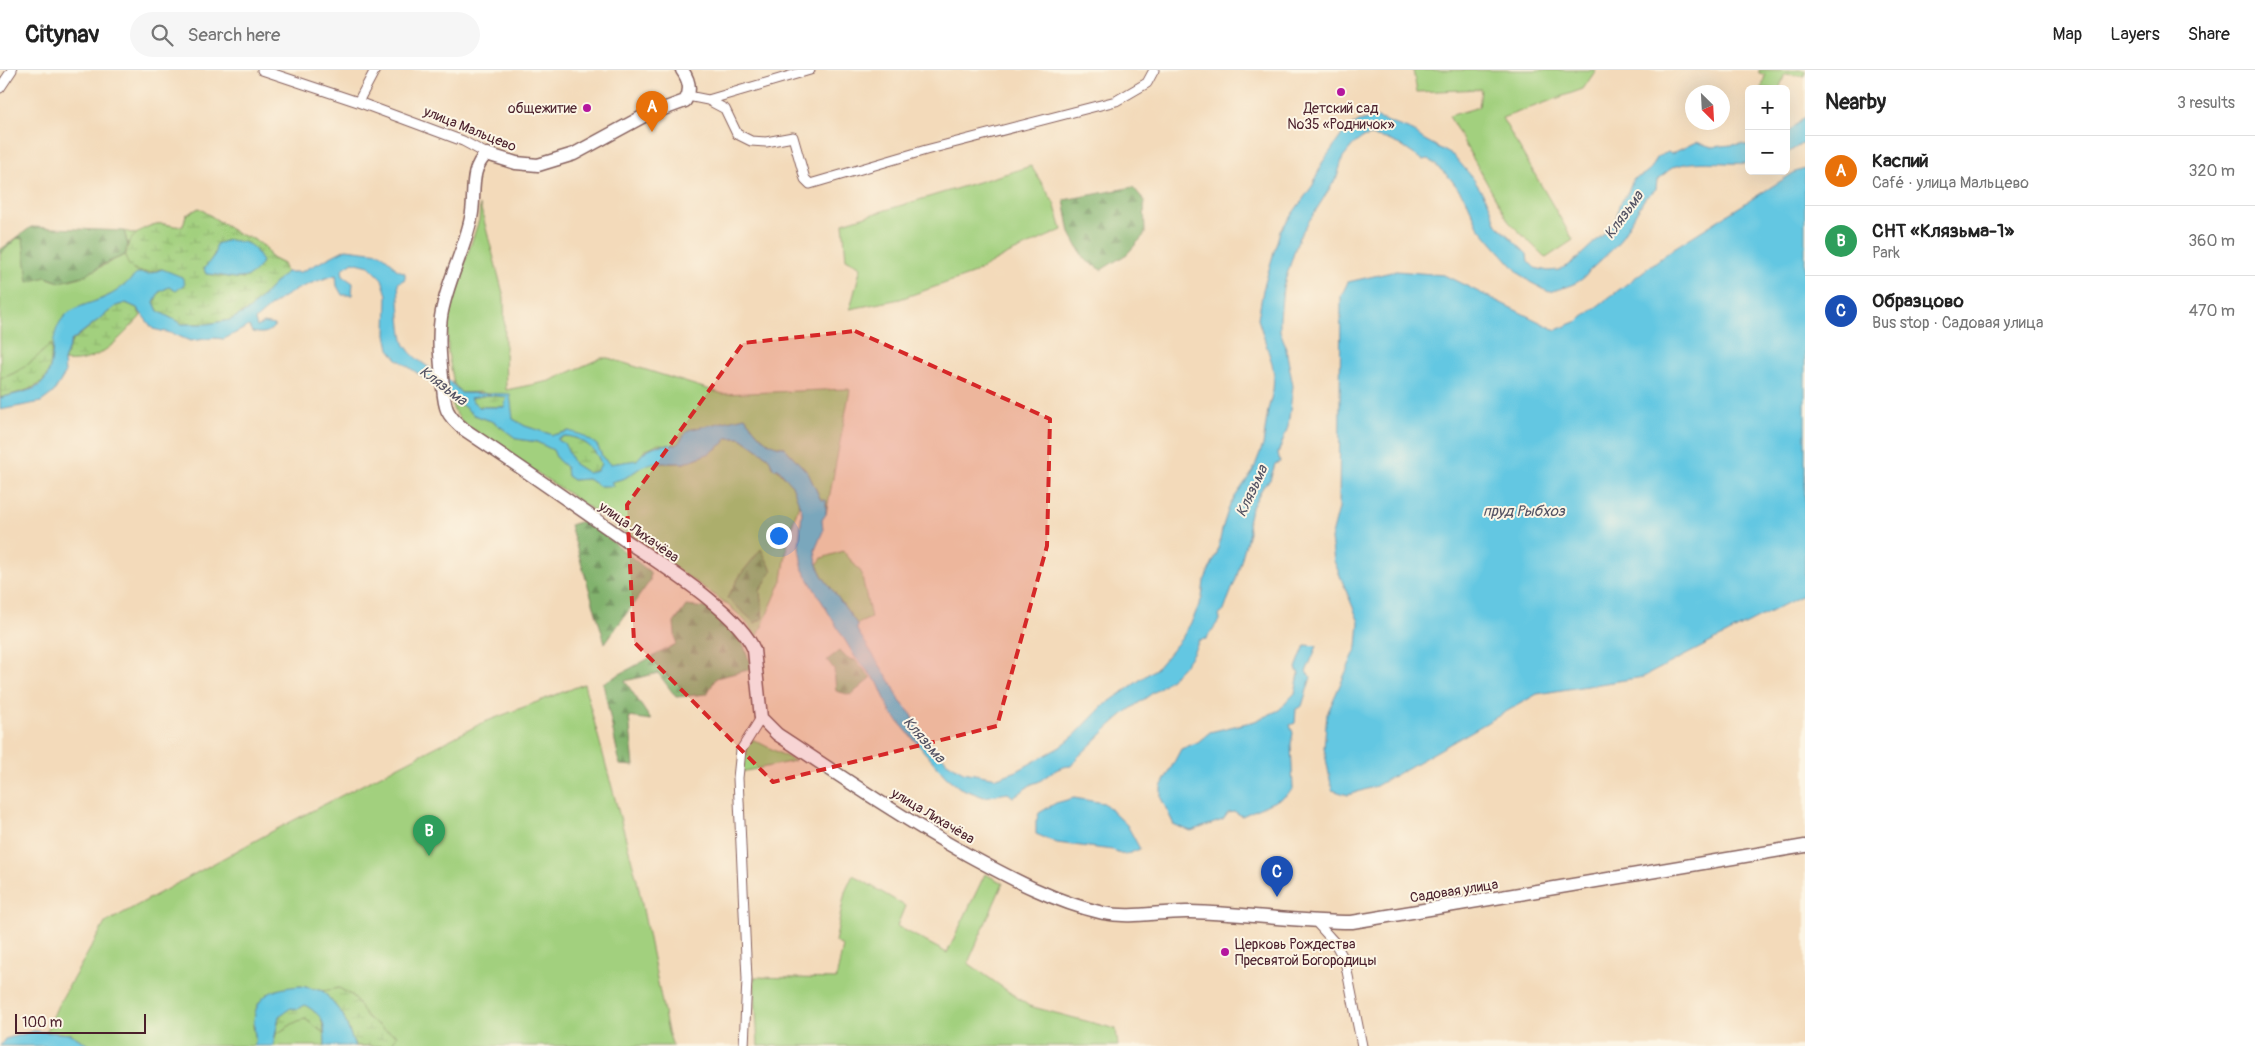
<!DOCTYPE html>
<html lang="en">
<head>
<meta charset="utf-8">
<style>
  body { margin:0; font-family:Pangolin,sans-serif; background:#f6f6f6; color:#222 }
  .controls { position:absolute; right:15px; top:15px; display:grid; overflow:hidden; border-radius:8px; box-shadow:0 5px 20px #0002 }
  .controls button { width:45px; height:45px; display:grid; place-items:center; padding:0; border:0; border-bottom:1px solid #e0e0e0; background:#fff; color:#222; font:25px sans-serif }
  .compass { position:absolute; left:1685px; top:15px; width:45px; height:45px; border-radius:50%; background:#fff; box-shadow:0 5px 20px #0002; rotate:156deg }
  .scale { position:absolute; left:15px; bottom:12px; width:131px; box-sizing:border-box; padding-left:5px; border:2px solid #4a1f2b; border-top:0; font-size:14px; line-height:18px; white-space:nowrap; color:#4a1f2b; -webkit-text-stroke:4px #fcf5e5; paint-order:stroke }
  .you { position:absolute; left:778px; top:465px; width:18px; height:18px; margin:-12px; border:4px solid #fff; border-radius:50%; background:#1a73e8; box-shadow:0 0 0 8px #1a73e833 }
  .badge { display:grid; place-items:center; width:32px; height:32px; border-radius:50%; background:#111827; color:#fff; font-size:16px; font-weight:700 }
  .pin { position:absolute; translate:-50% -41px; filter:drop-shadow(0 1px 2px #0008) }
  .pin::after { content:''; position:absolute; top:26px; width:18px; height:15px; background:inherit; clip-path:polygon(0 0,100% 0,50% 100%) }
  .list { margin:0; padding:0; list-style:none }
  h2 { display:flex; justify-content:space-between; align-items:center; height:65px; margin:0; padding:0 20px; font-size:21px }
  h2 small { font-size:16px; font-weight:400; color:#767676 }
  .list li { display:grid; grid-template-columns:32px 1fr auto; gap:15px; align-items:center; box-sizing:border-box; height:70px; padding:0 20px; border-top:1px solid #e0e0e0 }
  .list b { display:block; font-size:19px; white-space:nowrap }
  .list p { margin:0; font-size:16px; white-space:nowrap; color:#767676 }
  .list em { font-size:16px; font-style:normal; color:#767676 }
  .icon { flex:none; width:28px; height:28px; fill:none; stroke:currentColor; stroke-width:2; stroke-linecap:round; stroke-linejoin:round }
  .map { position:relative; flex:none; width:1805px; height:976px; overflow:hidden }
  header { display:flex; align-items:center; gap:30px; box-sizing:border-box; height:70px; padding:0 25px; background:#fff; border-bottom:1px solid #e0e0e0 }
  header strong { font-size:24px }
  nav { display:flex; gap:28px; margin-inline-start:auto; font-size:18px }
  .search { width:350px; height:45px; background:#f6f6f6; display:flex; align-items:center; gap:12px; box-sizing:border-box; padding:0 18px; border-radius:28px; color:#767676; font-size:19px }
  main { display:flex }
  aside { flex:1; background:#fff }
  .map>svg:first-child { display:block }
  .green { fill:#a2d07e; stroke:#767854 }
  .forest { fill:url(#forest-firs); stroke:#66684c }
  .wetland { fill:url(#wetland-marsh); stroke:#767854; fill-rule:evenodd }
  .water { fill:#64c7e2; stroke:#577386; fill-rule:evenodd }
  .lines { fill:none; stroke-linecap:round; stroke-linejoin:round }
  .street-casing { stroke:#85605d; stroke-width:11 }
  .secondary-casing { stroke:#85605d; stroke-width:15 }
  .street { stroke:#fff; stroke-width:9 }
  .secondary { stroke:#fff; stroke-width:12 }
  .marked { fill:#d62828; fill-opacity:0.2; stroke:#d62828; stroke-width:4; stroke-dasharray:10 6; stroke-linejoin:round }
  .poi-dot { fill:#b5179e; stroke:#fcf5e5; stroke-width:2 }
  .labels { text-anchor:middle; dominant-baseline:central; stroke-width:4; stroke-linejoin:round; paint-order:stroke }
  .poi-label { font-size:14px; fill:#4a1f2b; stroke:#fcf5e5; text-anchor:end }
  .street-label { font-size:14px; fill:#4a1f2b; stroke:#fcf5e5 }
  .water-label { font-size:15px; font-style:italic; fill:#525162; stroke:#fcf5e5 }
</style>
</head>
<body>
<header>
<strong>Citynav</strong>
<div class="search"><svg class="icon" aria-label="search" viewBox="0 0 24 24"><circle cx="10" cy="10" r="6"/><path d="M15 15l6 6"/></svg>Search here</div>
<nav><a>Map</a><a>Layers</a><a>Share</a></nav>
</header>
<main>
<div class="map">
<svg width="1805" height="976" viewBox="0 0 1805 976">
  <defs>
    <pattern id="forest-firs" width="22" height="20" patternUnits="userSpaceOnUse" patternTransform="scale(1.25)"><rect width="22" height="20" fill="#81b26d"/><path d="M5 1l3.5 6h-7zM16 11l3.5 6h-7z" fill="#6c905a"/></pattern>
    <pattern id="wetland-marsh" width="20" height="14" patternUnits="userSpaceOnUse" patternTransform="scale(1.25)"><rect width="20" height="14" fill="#a2d07e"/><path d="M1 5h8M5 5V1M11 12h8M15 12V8" fill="none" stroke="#8db26d"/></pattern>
  </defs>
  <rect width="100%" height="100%" fill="#fcf5e5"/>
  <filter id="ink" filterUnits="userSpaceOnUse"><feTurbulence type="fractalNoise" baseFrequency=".02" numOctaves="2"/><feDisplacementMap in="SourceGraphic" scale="10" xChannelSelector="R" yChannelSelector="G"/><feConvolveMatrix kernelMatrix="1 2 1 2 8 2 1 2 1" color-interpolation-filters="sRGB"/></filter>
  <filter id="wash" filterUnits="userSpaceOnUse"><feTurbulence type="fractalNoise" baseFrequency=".0096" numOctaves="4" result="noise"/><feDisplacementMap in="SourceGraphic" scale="20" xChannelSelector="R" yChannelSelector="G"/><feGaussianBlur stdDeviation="1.12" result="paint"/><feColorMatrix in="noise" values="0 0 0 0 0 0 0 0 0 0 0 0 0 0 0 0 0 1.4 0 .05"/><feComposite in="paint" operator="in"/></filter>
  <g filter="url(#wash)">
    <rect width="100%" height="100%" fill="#f3daba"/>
    <path class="green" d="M1413,0H1596L1583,19L1502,48L1573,170L1546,188L1509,152L1449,46L1479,37L1481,19L1417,22Z
      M1759,0H1805V6L1785,4L1779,19L1762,18L1765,5L1759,3Z
      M1031,96L1054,133L1062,160L1006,185L972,204L900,229L850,239L861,197L846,189L843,153Z
      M480,135L504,227L506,320L550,311L601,288H608L723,324L848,319L850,320L826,444V431L821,430L808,403L784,377C766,377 755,361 745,347L677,375L657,374L645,380L637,391L610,394L603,388L597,375L569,361L553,365L525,356L513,349L481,322L461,323L454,314L448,283L447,245L479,150Z
      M199,138L238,164L253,169L265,177L271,188L283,194L286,202L110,225L75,240L52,291L0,328V184L17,168L23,169L46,207C50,209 57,212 61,211C84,210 104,193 125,185L128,175L124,161L136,164C144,159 152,153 163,154C171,155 175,158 183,156L186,145Z
      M452,327L474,345L494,352L517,369L537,372L553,380L557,389L566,397L567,406L573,410L588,409L599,416L613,415L610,412L625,408L643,396L652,393H684L710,383L726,368H741L768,387L774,398H777L792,415L800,431L789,465L782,510L757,568C742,540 710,523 684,504C612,451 536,403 462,352L453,339Z
      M843,481L861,502L871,548L857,554L823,507L817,495L822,488Z
      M584,614L637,810L668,962L673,976H355L351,962L324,921L301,916L267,924L257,936L253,955L256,971L254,976H90L71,964L46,962L58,935L105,853L271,762L482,653Z
      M752,669L795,691L741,702L745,678Z
      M985,804L1003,813L968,893L1029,936L1116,959L1118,976H758L754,907L836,909L843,876L835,872L845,822L853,805L905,836L897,856L947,883Z
      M291,937L324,956L325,976H273L276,964Z"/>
    <path class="forest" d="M1133,117L1144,130L1145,164L1127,184L1101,200L1084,189L1070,163L1064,130Z
      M31,157L124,161L128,175L125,185L104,194L86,205L60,212L46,207L28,212L23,169L17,168L0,184V180Z
      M586,450L650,502V511L605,573L570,455Z
      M761,479L772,500L760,521L763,548L755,553L727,528L741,504Z
      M686,536L708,538L742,570L752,599L716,608L707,624L676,627L658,603L625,611L651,650L629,647L634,696L620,695L603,613L676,574L674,553Z
      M839,581L849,589L855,590L871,608L851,625L836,621L834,599L827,590Z"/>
    <path class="wetland" d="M199,138L238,164L253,169L265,177L271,188L283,194L286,202L249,240L230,250L207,254H182L158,241L154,232L159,222L169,217L162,199C115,215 116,165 153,155C163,151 173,158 183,156L186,145ZM217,179L244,209L206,204L204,199L208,195Z
      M126,233L137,238L141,246C120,268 99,295 64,291L72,271L116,236Z
      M51,274C54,318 36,317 0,328V308C20,304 37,287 51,274Z
      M487,325L507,327L504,337H479L470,330V328Z
      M565,366C581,367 596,378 601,394L597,401L588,403L574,394L558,368Z
      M339,918L353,926L367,947L385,960L397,965L391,976H355L343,945L323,921Z
      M305,935L320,944L325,964L305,949C294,951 286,959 276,964L279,946L291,937Z"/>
    <path class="water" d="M1375,47L1413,61L1423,69L1454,86L1472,107L1488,131L1497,155L1527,184L1528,191L1535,198L1548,201L1559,200L1572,193L1608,160L1616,149L1619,135L1627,124L1633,109C1644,106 1654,98 1657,87L1668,82L1671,84L1696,72L1712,77L1741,74L1749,76V93C1726,95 1688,87 1669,100C1665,103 1661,107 1657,110L1656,119L1645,128L1617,175L1589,201C1583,214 1561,218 1549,222L1530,212L1520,204L1494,175L1478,156L1466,129L1450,108L1429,89L1422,90L1400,75L1386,69L1371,66L1362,68L1353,75L1343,87L1337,107L1299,167L1283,217L1280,248V261L1285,274L1293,316L1288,357L1278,383L1280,392L1275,394L1270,410L1264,415L1251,439L1248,452L1249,462L1236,509L1223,542L1219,545L1220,549L1206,569L1199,570C1185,608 1147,624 1119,648C1105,660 1091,675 1077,688L1071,696C1059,696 1049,704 1040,711C1036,713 1032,713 1029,716C1022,720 1020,725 1013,727L1008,723L984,727L960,718L946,707L891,643L878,613L855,587L803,500L799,477L802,442L792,415L778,398L774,399L768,387L741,368H726L724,373L710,383L684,393H652L643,396L625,408L611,412L614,416H599L588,409L573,410L567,406L566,397L557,389L553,380L537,372L517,369L494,352L474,345L452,327L397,289L389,279L386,264L387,225L382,209L369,196L353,192L342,199L343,206L353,213L352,225H342L337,216L336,205C300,216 283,224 255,250L257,257L264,253L275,255C269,264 262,264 252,262L249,256L224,269L214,268L190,271L174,264L153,259L137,238L126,233L116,236L71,271L64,291L65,304L53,323L41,332L0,340V328C10,325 33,321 40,315C59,299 46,268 63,248C72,236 95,233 108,226C119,221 129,211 138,203L149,204L162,199L182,207L185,214L176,221L169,217L159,222L154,232L158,241L182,254H207L230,250L249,240L286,202H301L346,179L380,183L391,192L396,199L405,203V209L398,213C399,225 400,267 405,275C417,296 446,303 461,323L510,324L513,349L525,356L553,365L569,361L582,365L597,375L603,388L610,394L637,390C649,375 658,374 677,375L688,360L745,347C755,361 766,377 784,377L808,403L821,430H826V444L822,450L823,461L815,480L817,495L823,507L857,554V560L892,614L900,631L912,645L919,660L947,692L963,702L997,708L1017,701L1060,677L1075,665L1102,637L1158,597L1182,568L1193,549L1202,528L1204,511L1217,483L1223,456L1230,434L1253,401L1263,375L1268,340L1273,321L1274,305L1272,293L1258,249L1263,220L1280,161L1313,115L1322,93L1346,59L1359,51ZM487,325L507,327L504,337H479L471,330L470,328ZM565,366C581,367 596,378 601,394L597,401L588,403L574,394L564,373L558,371V368Z
      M1805,47V74L1803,73L1786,84V64Z
      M1805,99V524L1643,607L1537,624L1376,716L1348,725L1332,720L1324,678L1327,644L1357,577L1359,552L1334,491L1331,469L1339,438L1341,226L1348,212L1396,201L1444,205L1556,260L1578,251L1674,178L1795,102Z
      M229,170C249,173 253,173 262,192C247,218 231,205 206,204L204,199L215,184L216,174Z
      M1305,575L1317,576L1306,602L1311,607L1302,636L1296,639L1295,653L1290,655L1293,663L1291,674L1293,719L1284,727L1242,746L1235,742L1228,743L1223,750L1191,761L1174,755L1161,728V717L1181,679L1198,672L1210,662L1255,651L1279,640L1295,623L1299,604L1296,598Z
      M1074,728L1104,733L1127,755L1140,779L1125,785L1113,780L1057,773L1036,764V752L1039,743L1056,733Z
      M301,916L323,921L343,945L355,976H325C324,953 326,948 305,935L296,940L291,938L279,946L273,976H254C257,969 254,964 254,956C253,924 274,918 301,916Z
      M34,961L71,964L90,976H0L5,969Z"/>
  </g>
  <g filter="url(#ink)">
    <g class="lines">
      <defs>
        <path id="street" d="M262,0L358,32L463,71L487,84
          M0,18L12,0
          M688,26L708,30L810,0
          M708,30L725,39L737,64L751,71L766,72L793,67L805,109L810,114L926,80L1116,31L1147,13L1154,0
          M358,32L375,0
          M1316,852L1335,873L1345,891L1362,976
          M744,976L747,909L738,708L741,680L761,648"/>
        <path id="secondary" d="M682,0C689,10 692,20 685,31L644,46L574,84L538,95L516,93L487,84C468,99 476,127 471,148C464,182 446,213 441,247C438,267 440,287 442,307C445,335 442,342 465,360C519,396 572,433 625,470C660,494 739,542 754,580L761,648L777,664C840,706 902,748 968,785C1012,809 1055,832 1103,843C1132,849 1161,841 1190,842C1244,843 1298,852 1352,852L1805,776"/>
      </defs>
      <use href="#street" class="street-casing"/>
      <use href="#secondary" class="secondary-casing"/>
      <use href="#street" class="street"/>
      <use href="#secondary" class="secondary"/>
    </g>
  </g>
  <path class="marked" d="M855,261L1050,349L1047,476L997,656L773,712L634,572L627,435L743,273Z"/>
  <g class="poi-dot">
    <circle cx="1341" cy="22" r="5"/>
    <circle cx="587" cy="38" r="5"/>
    <circle cx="1225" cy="882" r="5"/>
  </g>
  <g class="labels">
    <g class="poi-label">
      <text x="577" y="38">общежитие</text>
      <text x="1341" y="38" text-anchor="middle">Детский сад<tspan x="1341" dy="16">№35 «Родничок»</tspan></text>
      <text x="1235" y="874" text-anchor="start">Церковь Рождества<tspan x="1235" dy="16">Пресвятой Богородицы</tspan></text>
    </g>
    <g class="street-label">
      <text transform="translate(470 59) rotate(22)">улица Мальцево</text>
      <text transform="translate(639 462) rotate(35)">улица Лихачёва</text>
      <text transform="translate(933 746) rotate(31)">улица Лихачёва</text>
      <text transform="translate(1454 821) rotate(-9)">Садовая улица</text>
    </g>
    <g class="water-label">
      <text transform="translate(1624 145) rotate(-54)">Клязьма</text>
      <text transform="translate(443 316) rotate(37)">Клязьма</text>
      <text transform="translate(1252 421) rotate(-65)">Клязьма</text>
      <text x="1524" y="441">пруд Рыбхоз</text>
      <text transform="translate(924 670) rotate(49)">Клязьма</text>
    </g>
  </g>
</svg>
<div class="controls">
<button>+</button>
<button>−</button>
</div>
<svg class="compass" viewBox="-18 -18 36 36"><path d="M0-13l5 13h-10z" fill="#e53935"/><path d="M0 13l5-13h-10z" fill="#767676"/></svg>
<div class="scale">100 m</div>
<div class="you"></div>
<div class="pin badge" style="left:652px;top:62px;background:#e8710a">A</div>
<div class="pin badge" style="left:429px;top:786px;background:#2e9e5b">B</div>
<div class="pin badge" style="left:1277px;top:827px;background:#1a4fb4">C</div>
</div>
<aside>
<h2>Nearby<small>3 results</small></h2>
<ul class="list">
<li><span class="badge" style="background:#e8710a">A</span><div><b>Каспий</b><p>Café · улица Мальцево</p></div><em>320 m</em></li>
<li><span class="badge" style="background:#2e9e5b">B</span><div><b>СНТ «Клязьма-1»</b><p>Park</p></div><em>360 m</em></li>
<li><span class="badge" style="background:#1a4fb4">C</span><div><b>Образцово</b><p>Bus stop · Садовая улица</p></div><em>470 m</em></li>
</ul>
</aside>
</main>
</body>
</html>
